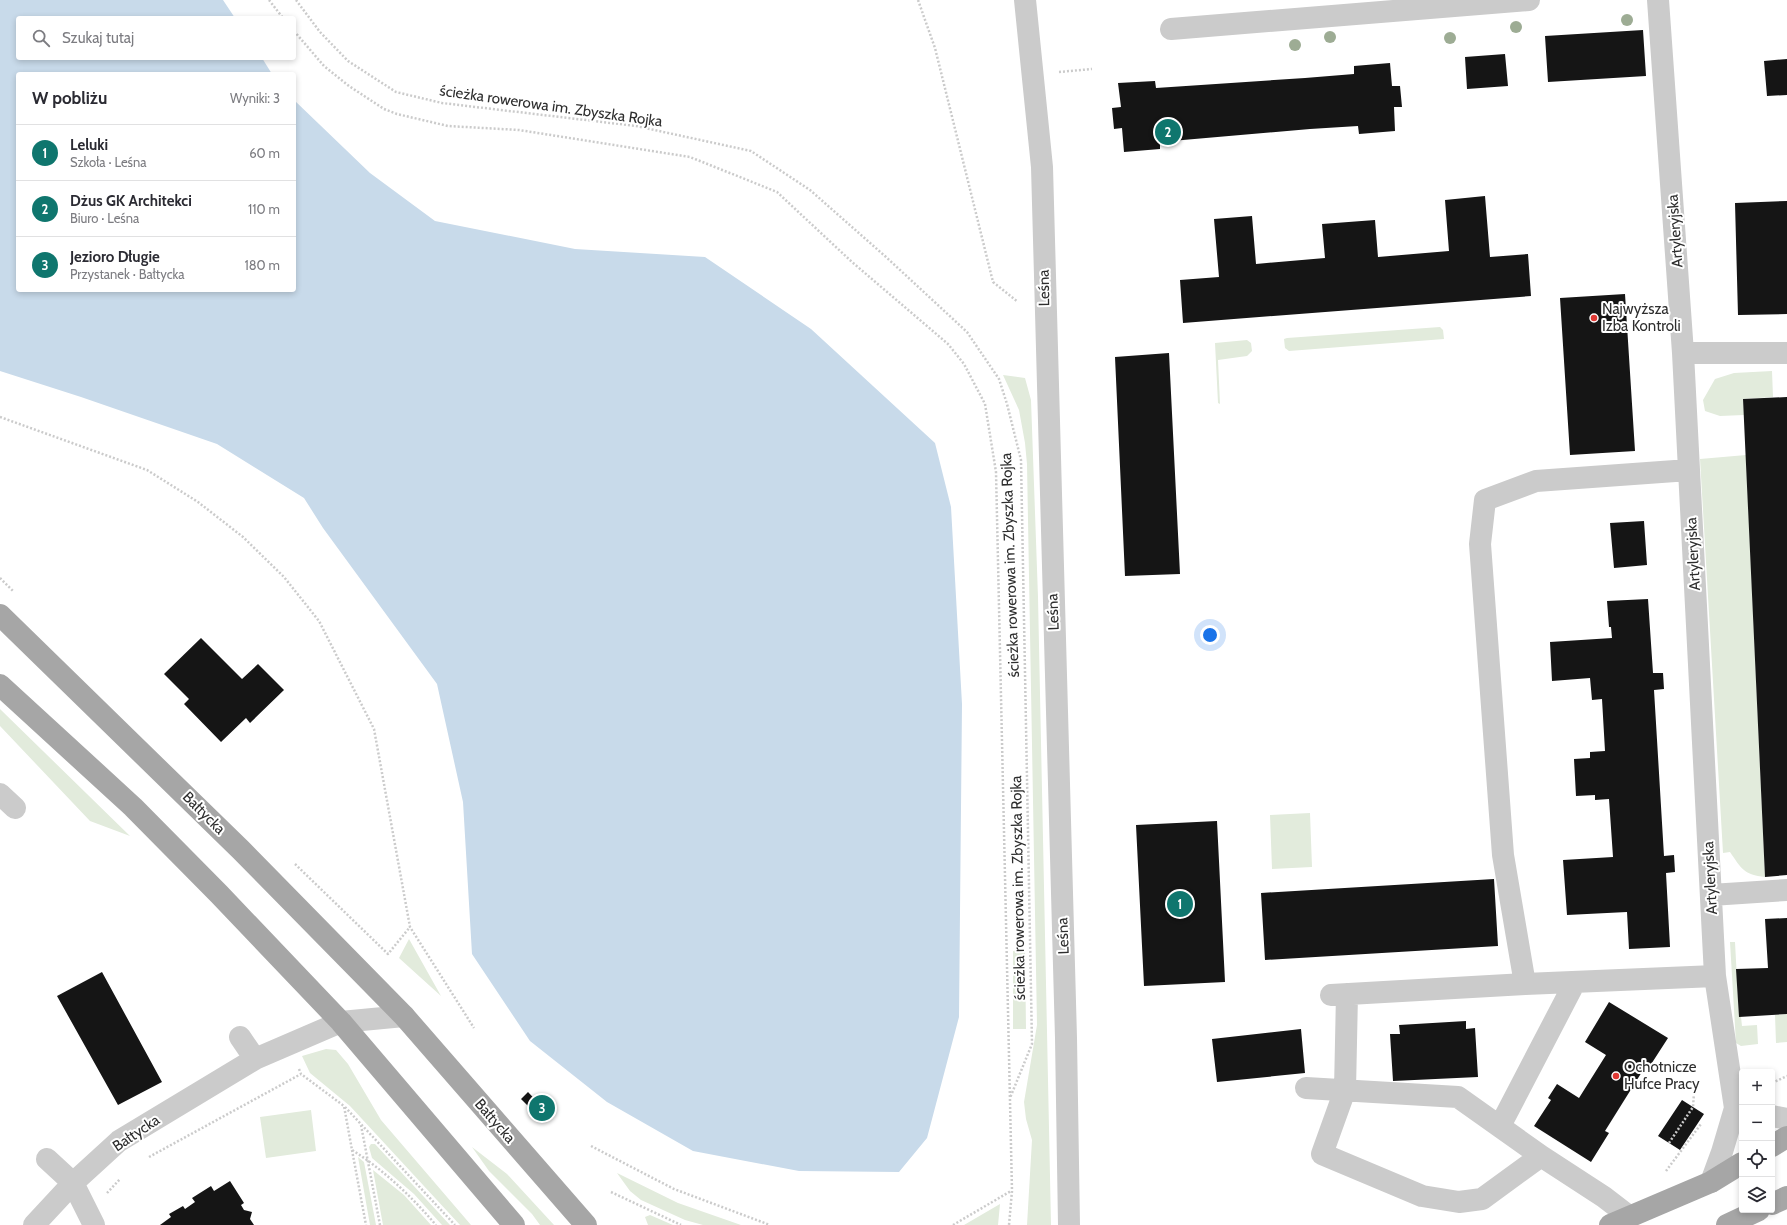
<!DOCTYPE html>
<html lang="pl">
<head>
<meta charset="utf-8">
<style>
  body { margin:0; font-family:Cabin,sans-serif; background:#f7f7f7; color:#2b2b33 }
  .controls { position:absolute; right:12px; bottom:12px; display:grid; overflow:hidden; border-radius:4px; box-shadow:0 2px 6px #0003 }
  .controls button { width:36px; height:36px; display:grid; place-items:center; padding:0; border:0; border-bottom:1px solid #e1e1e2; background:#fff; color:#2b2b33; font:20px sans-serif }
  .you { position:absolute; left:1210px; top:635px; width:14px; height:14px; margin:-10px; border:3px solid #fff; border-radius:50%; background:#1a73e8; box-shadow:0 0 0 6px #1a73e833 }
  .badge { display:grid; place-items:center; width:26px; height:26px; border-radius:50%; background:#0f766e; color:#fff; font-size:13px; font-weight:700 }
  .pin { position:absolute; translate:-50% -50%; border:2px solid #fff; box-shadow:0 1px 4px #0006 }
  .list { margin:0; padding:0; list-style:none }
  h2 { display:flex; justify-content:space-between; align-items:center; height:52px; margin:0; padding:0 16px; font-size:17px }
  h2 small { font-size:13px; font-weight:400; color:#7c7c81 }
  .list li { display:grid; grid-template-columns:26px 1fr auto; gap:12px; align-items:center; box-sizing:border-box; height:56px; padding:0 16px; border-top:1px solid #e1e1e2 }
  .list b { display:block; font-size:15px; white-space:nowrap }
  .list p { margin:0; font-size:13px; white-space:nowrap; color:#7c7c81 }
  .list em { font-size:13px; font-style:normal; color:#7c7c81 }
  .icon { flex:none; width:22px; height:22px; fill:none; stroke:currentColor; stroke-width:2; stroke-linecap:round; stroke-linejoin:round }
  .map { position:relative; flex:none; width:1787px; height:1225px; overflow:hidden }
  .search { position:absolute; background:#fff; box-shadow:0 2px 6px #0003; left:16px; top:16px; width:280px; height:44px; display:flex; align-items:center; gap:10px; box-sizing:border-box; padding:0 14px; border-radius:4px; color:#7c7c81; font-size:15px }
  .panel { position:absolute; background:#fff; box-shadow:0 2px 6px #0003; left:16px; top:72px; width:280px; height:220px; border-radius:4px }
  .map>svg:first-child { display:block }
  .green { fill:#e2ebdc }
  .water { fill:#c8daea }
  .building { fill:#151515 }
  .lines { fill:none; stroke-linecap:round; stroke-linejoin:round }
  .path { stroke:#cbcbcb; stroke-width:2.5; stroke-dasharray:2 2; stroke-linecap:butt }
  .minor { stroke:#cbcbcb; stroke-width:22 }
  .major { stroke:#a6a6a6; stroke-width:22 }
  .tree { fill:#9dac94 }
  .poi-dot { fill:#e03934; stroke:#fff; stroke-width:1.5 }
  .labels { text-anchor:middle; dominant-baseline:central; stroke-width:4; stroke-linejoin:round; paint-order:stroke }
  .street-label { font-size:15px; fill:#2e2e2e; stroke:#fff }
  .poi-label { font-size:15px; fill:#2e2e2e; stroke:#fff; text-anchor:start }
</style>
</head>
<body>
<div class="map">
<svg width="1787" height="1225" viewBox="0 0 1787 1225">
  <rect width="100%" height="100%" fill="#fff"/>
  <path class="green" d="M1440,327L1443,330L1444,339L1289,351L1285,348L1284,339L1287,338Z
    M1247,340L1251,343L1252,351L1247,356L1218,360L1220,404L1218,403L1215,343Z
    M1772,371L1773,397L1743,399L1744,415L1720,416L1705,411L1703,400L1715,379L1734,373Z
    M1003,375L1025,378L1031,400L1038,597L1051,1225H1027L1032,1140L1026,1119L1024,1102L1037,1025L1027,464L1025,443L1019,410Z
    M1746,455L1765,877C1744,875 1741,868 1730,852L1723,853L1700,459Z
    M0,709L130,836L90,821L0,726Z
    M1310,813L1312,867L1272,869L1270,815Z
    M409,939L441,996L399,958Z
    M1730,942H1735L1739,1017H1741L1742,1026L1757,1025L1758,1044L1741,1046L1736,1043Z
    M1025,949L1026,1029H1013V951Z
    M1787,1014V1042L1776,1043L1775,1015Z
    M326,1049L336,1050L348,1064L381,1120L471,1225H460L350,1106L310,1073L302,1056Z
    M311,1110L316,1151L266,1158L260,1117Z
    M371,1144H375L450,1225H442L414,1194L372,1158L369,1147Z
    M472,1147L507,1174L554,1225H540L532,1214L489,1171Z
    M358,1157L364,1162L376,1225H370Z
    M373,1170L404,1195L431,1225H383Z
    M617,1173L678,1203L741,1225H703L685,1220L641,1200L630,1191Z
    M1000,1204L998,1225H964Z
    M650,1215L673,1225H648L645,1217Z"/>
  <path class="water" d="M0,0H223L235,18H18V58H262L272,74H18V290H294V100L370,173L435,221L575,249L705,257L811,329L935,443L951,507L962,704L959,1017L927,1138L899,1172L799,1171L693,1151L607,1102L530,1041L472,954L463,802L437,684L323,528L304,498L217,444L81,397L0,371Z"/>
  <path class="building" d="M1643,30L1646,76L1548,82L1545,36Z
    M1505,54L1508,86L1467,89L1465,57Z
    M1787,59V95L1767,96L1764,61Z
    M1390,63L1392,86H1400L1402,107H1394L1395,131L1359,134L1358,126L1310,129L1160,142V149L1124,152L1122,128L1114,129L1112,108L1121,107L1118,83L1155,81L1156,88L1305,78L1354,74V66Z
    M1485,196L1490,257L1528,254L1531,296L1183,323L1180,280L1219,277L1214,219L1252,216L1256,264L1325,258L1322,224L1375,220L1378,257L1449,251L1445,200Z
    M1787,201V314L1738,315L1735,203Z
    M1625,294L1635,451L1570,455L1560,298Z
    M1169,353L1180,574L1125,576L1115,357Z
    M1787,397V875L1765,877L1743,399Z
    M1644,521L1647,565L1614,568L1610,523Z
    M1648,599L1653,673H1663L1664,689L1654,690L1664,856L1674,855L1675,872L1666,873L1670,947L1629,949L1627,912L1567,915L1563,860L1613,857L1609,799L1595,800V795L1576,796L1574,759L1590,758V752L1605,751L1602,699L1592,700L1590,678L1552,681L1550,642L1612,638L1611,627H1609L1607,601Z
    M201,638L242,679L258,664L284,690L250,723L246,718L221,742L184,704L189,699L164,674Z
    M1217,821L1225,982L1144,986L1136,825Z
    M1494,879L1498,946L1265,960L1261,893Z
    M1787,918V1014L1739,1017L1736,969L1768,968L1765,919Z
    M102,972L162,1082L118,1105L57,996Z
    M1609,1002L1668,1038L1648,1069L1645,1067L1605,1131L1609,1133L1591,1162L1534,1126L1551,1100L1548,1098L1557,1084L1579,1098L1606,1055L1585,1042Z
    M1466,1021V1029L1475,1028L1478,1077L1393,1081L1390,1034H1400L1399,1025Z
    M1301,1029L1305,1073L1217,1082L1212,1039Z
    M528,1092L547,1112L540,1118L521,1099Z
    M1682,1100L1704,1114L1680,1150L1658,1136Z
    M230,1181L244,1203L241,1205L244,1210L252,1212L250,1219L254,1225H160L171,1217L169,1214L183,1206L185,1209L195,1202L192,1198L211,1186L214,1191Z"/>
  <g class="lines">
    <path class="path" d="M269,0L283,18
      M296,0L320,32L348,61L396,92L442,103L636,126L751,151L810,190L886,257L967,332L999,379L1007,404L1021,460L1032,1044L1010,1098
      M918,0L935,48L993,282L1018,302
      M294,31L324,66L349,86L384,109L397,114L448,126L519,130L690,157L777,192L852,262L948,344L964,364L985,404L996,472L1012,1191L1009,1225
      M1059,72L1092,69
      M0,417L147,470L198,502L243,537L284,577L319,621L374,729L410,927L474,1028
      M0,578L13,591
      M295,864L388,954L410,927
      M299,1069L301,1074L344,1106L352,1150C384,1170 412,1197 436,1225
      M1772,1083L1787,1076
      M345,1107L455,1225
      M361,1125L380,1225
      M1669,1143L1693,1107L1695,1079
      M591,1146L674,1189L770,1225
      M352,1150L366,1225
      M149,1157L301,1074
      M1666,1171L1701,1124
      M611,1192L681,1225
      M107,1193L120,1179
      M953,1225L1011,1191"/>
    <path class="minor" d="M1025,0L1042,167L1066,1038L1069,1225
      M1658,0L1683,353L1715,976L1735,1108L1722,1152L1711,1182
      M1171,29L1529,0
      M1683,353H1787
      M0,794L15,808
      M1711,895L1787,890
      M1525,984L1503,855L1480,544L1485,500L1536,481L1689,470
      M1347,994L1345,1090L1322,1154L1422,1196L1459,1202L1482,1199L1541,1156
      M1331,995L1525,984L1715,976
      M240,1037L255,1059
      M1306,1088L1458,1097L1541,1156L1604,1197L1630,1217
      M1772,1116L1787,1119
      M1500,1126L1575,982
      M47,1159L73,1183L94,1225
      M34,1225L73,1183L119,1141L255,1059L341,1022L404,1016"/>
    <path class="major" d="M0,615L241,850L404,1016L586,1225
      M0,685L133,807L219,894L341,1022L514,1225
      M1772,1146L1787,1137
      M1772,1204L1787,1197
      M1610,1225L1711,1182L1742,1163
      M1727,1225L1759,1210"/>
  </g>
  <g class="tree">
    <circle cx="1627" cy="20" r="6"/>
    <circle cx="1516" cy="27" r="6"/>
    <circle cx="1330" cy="37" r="6"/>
    <circle cx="1450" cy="38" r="6"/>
    <circle cx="1295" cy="45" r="6"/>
  </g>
  <g class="poi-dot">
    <circle cx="1594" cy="318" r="4"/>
    <circle cx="1616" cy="1076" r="4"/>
  </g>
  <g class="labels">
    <g class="street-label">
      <text transform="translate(551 106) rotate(8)">ścieżka rowerowa im. Zbyszka Rojka</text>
      <text transform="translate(1675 231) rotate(-94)">Artyleryjska</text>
      <text transform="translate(1044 288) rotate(-91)">Leśna</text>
      <text transform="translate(1693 554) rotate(-93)">Artyleryjska</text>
      <text transform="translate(1010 565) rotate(-92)">ścieżka rowerowa im. Zbyszka Rojka</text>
      <text transform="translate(1053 612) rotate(-92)">Leśna</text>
      <text transform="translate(204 813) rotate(45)">Bałtycka</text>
      <text transform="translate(1710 878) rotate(-93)">Artyleryjska</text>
      <text transform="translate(1018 888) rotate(-91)">ścieżka rowerowa im. Zbyszka Rojka</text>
      <text transform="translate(1063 936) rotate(-92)">Leśna</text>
      <text transform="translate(495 1121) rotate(49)">Bałtycka</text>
      <text transform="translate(136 1133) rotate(-34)">Bałtycka</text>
    </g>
    <g class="poi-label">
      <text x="1602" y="309">Najwyższa<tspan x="1602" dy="17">Izba Kontroli</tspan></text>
      <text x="1624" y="1067">Ochotnicze<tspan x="1624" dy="17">Hufce Pracy</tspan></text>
    </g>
  </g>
</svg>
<div class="controls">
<button>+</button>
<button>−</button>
<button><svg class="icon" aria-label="locate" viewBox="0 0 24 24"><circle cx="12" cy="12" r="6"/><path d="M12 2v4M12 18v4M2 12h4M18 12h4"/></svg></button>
<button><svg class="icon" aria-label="layers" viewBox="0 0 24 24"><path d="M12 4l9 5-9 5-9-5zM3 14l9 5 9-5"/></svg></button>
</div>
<div class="you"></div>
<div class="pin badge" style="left:1180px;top:904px">1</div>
<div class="pin badge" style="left:1168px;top:132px">2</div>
<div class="pin badge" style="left:542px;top:1108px">3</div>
<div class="search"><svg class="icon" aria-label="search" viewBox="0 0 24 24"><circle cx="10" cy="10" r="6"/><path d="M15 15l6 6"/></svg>Szukaj tutaj</div>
<section class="panel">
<h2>W pobliżu<small>Wyniki: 3</small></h2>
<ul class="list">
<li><span class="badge">1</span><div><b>Leluki</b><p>Szkoła · Leśna</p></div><em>60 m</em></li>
<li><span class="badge">2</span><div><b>Dżus GK Architekci</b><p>Biuro · Leśna</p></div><em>110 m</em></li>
<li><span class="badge">3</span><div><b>Jezioro Długie</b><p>Przystanek · Bałtycka</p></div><em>180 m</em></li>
</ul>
</section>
</div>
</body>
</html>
